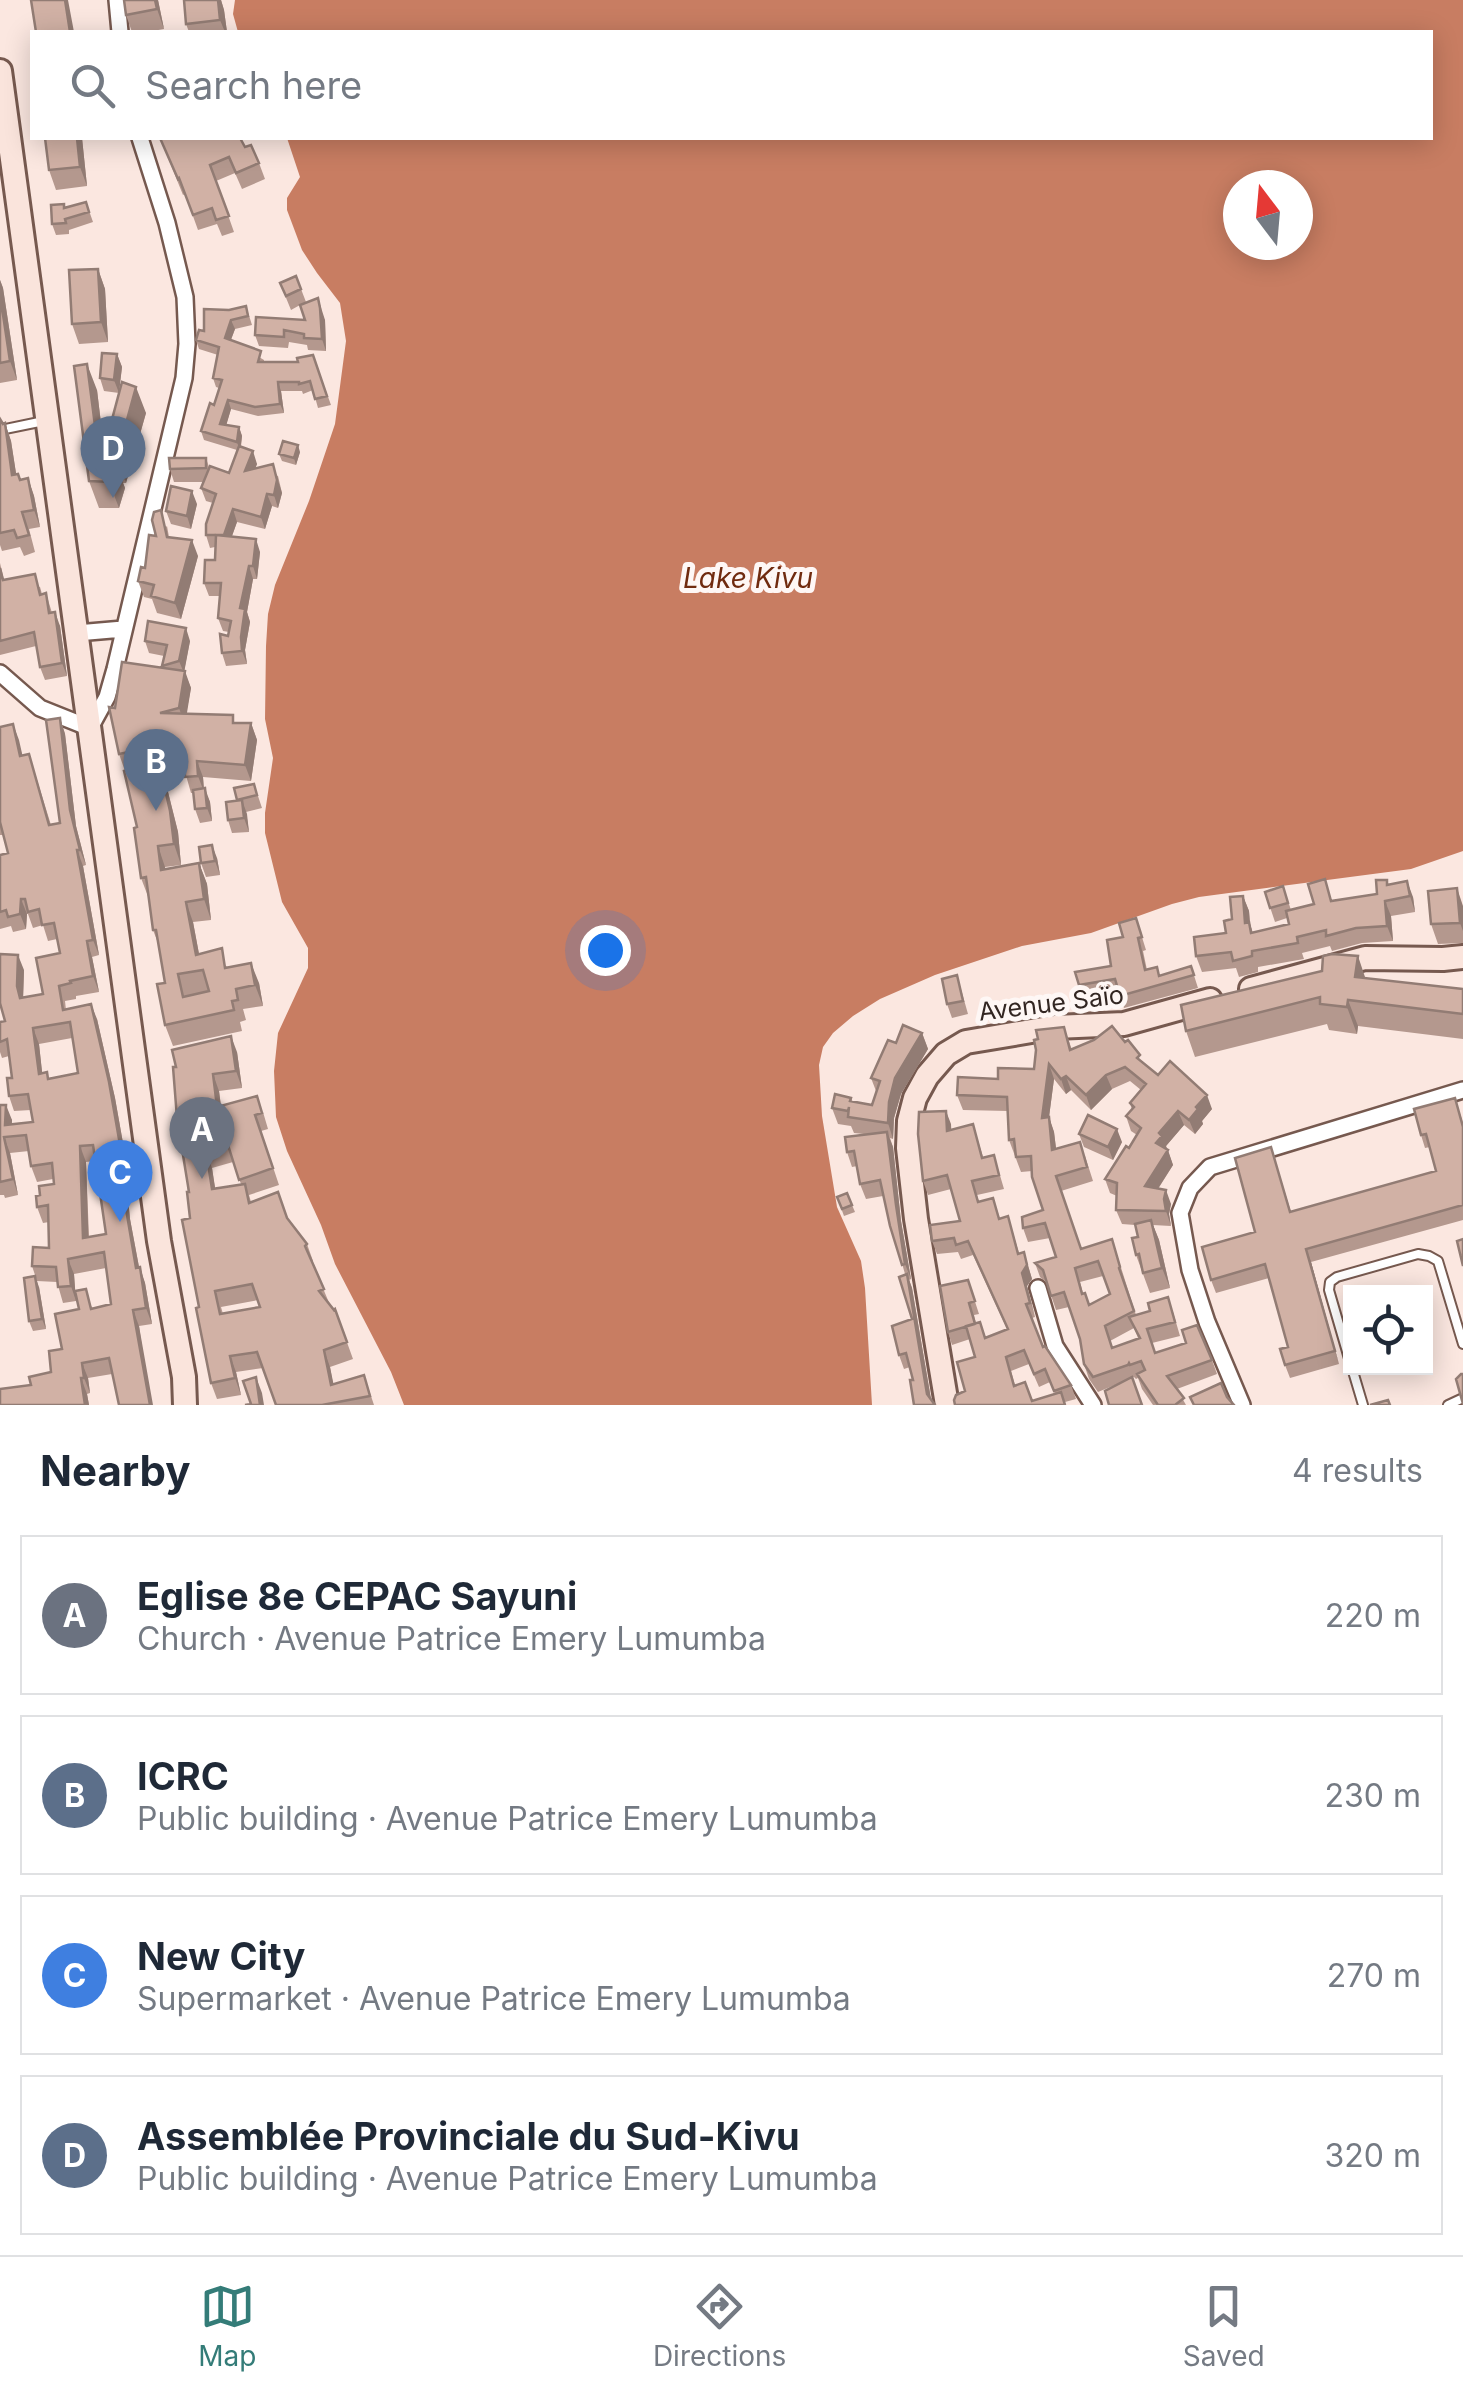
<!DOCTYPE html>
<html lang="en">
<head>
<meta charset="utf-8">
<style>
  body { margin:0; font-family:Inter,sans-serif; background:#f2f2f3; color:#1f2937 }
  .controls { position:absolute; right:30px; bottom:30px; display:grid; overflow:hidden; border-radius:0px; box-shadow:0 5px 25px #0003 }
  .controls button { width:90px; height:90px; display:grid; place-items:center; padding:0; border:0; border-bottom:2px solid #e0e1e3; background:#fff; color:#1f2937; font:50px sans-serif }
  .compass { position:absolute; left:1223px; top:170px; width:90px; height:90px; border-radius:50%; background:#fff; box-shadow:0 5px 25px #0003; rotate:344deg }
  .you { position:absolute; left:605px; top:950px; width:35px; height:35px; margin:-25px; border:8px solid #fff; border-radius:50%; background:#1a73e8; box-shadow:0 0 0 15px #1a73e833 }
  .badge { display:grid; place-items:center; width:65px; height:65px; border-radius:50%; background:#347c78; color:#fff; font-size:32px; font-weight:700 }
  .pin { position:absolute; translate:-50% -82px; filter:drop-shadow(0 2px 5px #0008) }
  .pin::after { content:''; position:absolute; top:52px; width:35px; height:30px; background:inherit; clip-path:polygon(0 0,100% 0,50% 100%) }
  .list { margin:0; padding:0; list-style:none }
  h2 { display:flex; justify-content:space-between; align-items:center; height:130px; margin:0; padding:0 40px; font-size:42px }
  h2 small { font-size:32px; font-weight:400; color:#747a83 }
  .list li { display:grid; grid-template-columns:65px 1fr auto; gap:30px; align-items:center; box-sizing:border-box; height:160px; margin:0 20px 20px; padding:0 20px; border:2px solid #e0e1e3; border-radius:0px }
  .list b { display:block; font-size:38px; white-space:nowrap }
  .list p { margin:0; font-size:32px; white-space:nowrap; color:#747a83 }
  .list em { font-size:32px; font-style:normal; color:#747a83 }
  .icon { flex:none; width:55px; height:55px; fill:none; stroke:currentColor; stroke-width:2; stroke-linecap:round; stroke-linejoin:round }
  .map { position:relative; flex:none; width:1463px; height:1405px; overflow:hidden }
  .search { position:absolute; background:#fff; box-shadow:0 5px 25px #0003; left:30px; right:30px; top:30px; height:110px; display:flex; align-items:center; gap:25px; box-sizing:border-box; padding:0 35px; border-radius:0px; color:#747a83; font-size:38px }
  .sheet { height:850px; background:#fff }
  nav { display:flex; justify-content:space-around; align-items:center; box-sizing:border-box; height:140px; border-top:2px solid #e0e1e3; background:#fff; font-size:28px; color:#747a83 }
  nav a { display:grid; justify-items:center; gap:5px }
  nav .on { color:#347c78 }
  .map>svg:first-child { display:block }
  .water { fill:#c87d62; fill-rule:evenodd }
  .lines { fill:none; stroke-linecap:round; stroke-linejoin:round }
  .lane-casing { stroke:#76594f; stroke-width:12 }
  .street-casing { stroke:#76594f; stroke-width:20 }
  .secondary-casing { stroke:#76594f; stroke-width:28 }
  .lane { stroke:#fff; stroke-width:8 }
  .street { stroke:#fff; stroke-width:15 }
  .secondary { stroke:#fae4dc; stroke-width:22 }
  .wall { fill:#b4988e; fill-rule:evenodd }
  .shaded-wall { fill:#927c74 }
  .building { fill:#d1b1a5; stroke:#927c74; stroke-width:2.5; fill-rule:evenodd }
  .labels { text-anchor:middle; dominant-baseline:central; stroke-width:10; stroke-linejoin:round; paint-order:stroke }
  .street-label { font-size:25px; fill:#322622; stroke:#fef7f5 }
  .water-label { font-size:28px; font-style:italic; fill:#702b0f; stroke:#fef7f5 }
</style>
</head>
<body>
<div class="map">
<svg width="1463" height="1405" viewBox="0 0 1463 1405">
  <rect width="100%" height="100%" fill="#fbe7e0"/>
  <path class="water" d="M235,0H1463V851L1411,869L1199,897L1172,904L1091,933L1022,946L935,975L880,999L853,1016L833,1033L823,1047L819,1065L822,1116L837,1207L861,1261L865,1288L872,1405H404L391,1372L335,1264L321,1225L287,1151L276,1117L274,1071L278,1033L308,968V948L282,902L265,833V813L273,758L265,719L266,646L268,614L275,585L309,501L335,424L346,341L340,303L317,273L302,250L287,210V198L300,177L287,138H1430V32H238L233,14ZM1238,185H1298V245H1238Z"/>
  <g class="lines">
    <defs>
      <path id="lane" d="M0,430L44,421
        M1350,1362L1329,1290L1330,1282L1337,1277L1418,1254L1429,1256L1438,1261L1463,1344
        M1352,1368L1363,1405
        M1448,1405L1463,1398"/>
      <path id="street" d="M117,0L120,32
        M77,633L123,629
        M0,673L40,708L90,728L107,697L115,669L184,378L187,344L185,297L167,223L140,138
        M1038,1288L1055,1346L1093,1405
        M1242,1405L1207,1322L1190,1270L1180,1213L1190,1188L1210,1167L1463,1090"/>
      <path id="secondary" d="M0,71L159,1241L184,1377L185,1405
        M1251,989L1365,958L1443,959L1463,957
        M947,1405L916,1219L908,1148L909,1121L915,1098L927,1076L946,1054L966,1042L1055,1027L1124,1024L1210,1000"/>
    </defs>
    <use href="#lane" class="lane-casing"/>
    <use href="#street" class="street-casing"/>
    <use href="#secondary" class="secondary-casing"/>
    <use href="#lane" class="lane"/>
    <use href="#street" class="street"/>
    <use href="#secondary" class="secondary"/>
  </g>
  <path class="wall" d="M124,0H158L164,29L147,32H132L126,15Z
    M184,0H221L224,10L227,32H189L186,24Z
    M82,138L87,186L56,190L49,170Z
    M160,138L245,147L259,163L265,179L242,189L235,173L216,181L234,232L222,236L217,224L198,230L185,194L183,195Z
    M86,202L93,222L69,230V234L56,235L52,224L66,208Z
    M98,269L105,289L108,342L79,344L72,324Z
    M0,280L3,288L17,380L0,383Z
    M280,283L301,289L306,302L325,320L326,351L308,350L307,345L289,342L288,348L259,346L255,335L305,320L300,305L291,310Z
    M246,306L252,325L235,329L231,340L264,360V362H298L313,355L331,405L318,408L313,390L303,394L302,391H281L284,413L258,416L231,409L226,425L239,427L242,436L241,447L257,464L255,468L278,476L282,493L278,508L272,506L265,529L237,522L232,536L260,552L257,579H253L247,612L250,622L245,650L247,664L226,666L222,653L229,632L223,631L218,618L220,596H209L204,583L215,560V547L210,548L206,535L213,503L206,501L201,488L204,482H174L170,469L206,458L209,467L229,473L237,450L204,440L201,431L214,405L219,388L216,387L213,378L218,355L199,349L196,340L204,331L229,310Z
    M117,354L122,367L119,390L146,413L126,483H123L125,488L119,508H99L89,481L97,390L104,448L119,393L104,391L100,378Z
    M0,419L3,424L5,423L11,441L16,474L20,480L28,478L34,496L40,527L29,529L35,552L24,556L20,547L2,551L0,545Z
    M300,452L296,465L282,461L279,454Z
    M197,504L191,529L171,524L166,511Z
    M167,526L169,537L198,556L181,619L157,613L152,599L144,597L138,581L145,568L156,536Z
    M0,563L4,580L40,587L42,594L46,593L52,613L60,626L67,676L45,680L40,667L36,646L0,655Z
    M145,641H190L184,671L191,688L186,714L236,723H251L257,740L251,781L203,777L204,789L210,802L212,821L200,823L195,809L193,793H191L185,772L171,775L166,762L159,763L166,784L178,832L181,865L165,867V869L199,863L207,884L211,920L193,922L199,954L228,967L259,983L263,1006L243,1009L246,1020L240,1022L242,1031L173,1046L165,1025V983L158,943L153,930L149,899L141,878L137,827L125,771L119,754L115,708L163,668L164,656L149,653Z
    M60,718L65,734L76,826L86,865L83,866L99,955L92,957L99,992L76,996V999L65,1001L66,1010L97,1019L115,1098L129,1177L126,1178L130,1219L139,1267L145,1283L152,1324L139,1326L143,1354L112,1374L88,1378L90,1393L87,1394L89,1405H0L51,1372L79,1309L76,1294V1301L63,1303L57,1282L37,1281L32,1266L49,1248V1222L43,1223L37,1207L40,1195L54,1184L53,1179L37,1182L31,1166L29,1151L10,1153L18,1195L5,1198L4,1195H0V1105L12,1120V1124L33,1122L31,1110L14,1111L9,1096L12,1078L9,1056L2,1058L0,1052V1022L5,1021L24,970L23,998L43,994L60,953L57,939L48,941L43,925L33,928L28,914H27L26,929L13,932L11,926L0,929V855L8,853L3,835H0V727L13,724L22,755L29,754L51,825L60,823ZM72,1038L78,1073L49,1078L42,1073L39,1044ZM95,1161L106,1234L89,1237L86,1162ZM106,1268L111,1304L93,1308L75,1291L74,1274Z
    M254,784L262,808L246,812L249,832L232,833L228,820L237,801Z
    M217,858L220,875L206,877L201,863Z
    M1389,885L1413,897L1415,912L1391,916L1393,941L1362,943L1332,951L1330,946L1302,953L1304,959L1258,967V972L1239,977L1236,968L1202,972L1196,956L1226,933L1243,896L1249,911L1250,924L1253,933L1289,924L1287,918L1275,922L1265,892L1283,886L1291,910L1377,894Z
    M1463,906V943L1438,944L1431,924Z
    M1136,918L1146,950L1143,951L1147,970L1160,975L1191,966L1198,988L1124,1008L1118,992L1084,998L1075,972L1111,966L1123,937Z
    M957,975L968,1014L952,1018L947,1004Z
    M1366,978L1463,989V1039L1358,1026L1357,1034L1329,1030L1327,1024L1195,1057L1186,1031Z
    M1064,1027L1072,1050L1142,1063L1158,1075L1212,1109L1202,1121L1203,1124L1195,1134L1184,1125L1166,1146L1173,1165L1158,1189L1171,1204L1169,1214L1171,1226L1153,1225L1159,1240L1170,1288L1150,1293L1136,1255L1138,1237L1135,1225L1122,1224L1116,1210L1117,1196L1110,1193L1105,1179L1137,1135L1131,1131L1126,1116L1132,1110L1130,1103L1141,1090L1130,1081L1112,1089L1091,1110L1071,1090L1066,1094L1054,1079L1049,1117L1054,1132L1056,1149L1085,1156L1093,1181L1061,1191L1081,1249L1112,1239L1136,1315L1173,1312L1180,1336L1152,1343L1155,1353L1212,1360L1217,1374L1177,1389L1186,1405H1153L1142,1389L1138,1378L1136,1379L1134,1377L1098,1392L1089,1379L1084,1364L1080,1339L1069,1307L1056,1310L1047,1283L1040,1277L1035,1263L1056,1257L1050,1238L1028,1242L1023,1228L1043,1210L1032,1171L1021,1172L1009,1140L1008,1111L963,1110L957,1095L998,1079L1034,1069ZM1103,1276L1110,1294L1089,1305L1083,1293L1080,1282ZM1134,1328L1138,1338L1113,1348L1110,1341Z
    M922,1033L928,1049L901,1094L894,1118L893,1139L890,1138L893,1147L901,1221L911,1279L909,1280L912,1288L931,1399L913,1380L910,1367L904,1369L899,1355L912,1319L905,1274L883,1196L866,1199L860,1184L857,1166L852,1167L847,1152L864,1134L854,1133L851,1126L838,1124L832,1108L851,1098L853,1102L872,1105L876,1091L871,1078L896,1043Z
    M237,1052L242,1088L219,1091L221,1106L263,1112L268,1129L261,1131L279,1185L249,1195L251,1202L288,1220L307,1244L313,1261L312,1262L330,1305L334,1310L335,1309L353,1359L330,1367L333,1384L364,1375L374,1405H276L263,1368L236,1372L241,1395L217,1399L211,1383L199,1307L176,1067ZM233,1162L241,1184L215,1189L212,1168ZM258,1300L260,1307L223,1314L221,1307Z
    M1455,1098L1463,1123V1220L1311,1262L1339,1364L1290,1378L1285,1365L1288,1347L1269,1278L1216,1293L1211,1280L1255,1232L1271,1147L1291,1212L1436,1171L1430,1147L1425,1148L1421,1135Z
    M946,1111L951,1130L973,1124L983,1157L994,1155L1004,1189L977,1195L979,1202L993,1198L1000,1219L1008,1216L1019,1253L1024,1252L1032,1279L1027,1286L1035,1317L1032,1318L1043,1347L1045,1346L1071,1385L1076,1399L1065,1402L1066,1405H955L954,1400L956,1395L965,1391L957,1362L975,1357L970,1339L952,1345L948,1332L940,1286L968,1280L979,1314L974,1315L976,1323L980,1322L986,1338L1007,1329L973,1255L961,1259L958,1252L937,1254L932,1241L930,1225L960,1221L951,1189L928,1195L923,1181L918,1134L919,1112ZM1029,1364L1039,1387L1050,1382L1055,1394L1032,1401L1025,1382L1015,1385L1011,1371Z
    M1079,1134L1122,1142L1113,1160L1084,1147Z
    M837,1197L852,1205L855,1212L844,1216Z
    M39,1287L46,1329L33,1331L29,1321Z"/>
  <path class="shaded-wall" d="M65,0H68L74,32H70Z
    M155,0H158L164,29L157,9Z
    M218,0H221L224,10L227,32H225L220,20Z
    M77,138H82L87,186L80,167Z
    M98,269L105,289L108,342L101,322Z
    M0,280L3,288L17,380L10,361L0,295Z
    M318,298L325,320L326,351L322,339Z
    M231,320L235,329L228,347L225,338Z
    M117,354L122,367L119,393L114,380Z
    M87,364L97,390L105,457H102L107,471L100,464Z
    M278,382L281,391L284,413L280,404Z
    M136,387L146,413L126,483L117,456Z
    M228,400L231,409L224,433L220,424Z
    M5,423L11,441L19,492L12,475Z
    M239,427L242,436L240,451L237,442Z
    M298,445L300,452L296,465L294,458Z
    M253,451L257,464L250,483L245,471Z
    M115,462L125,488L119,508L109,482Z
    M273,464L282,493L278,508L274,495Z
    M28,478L34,496L40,527L34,510Z
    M192,491L197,504L191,529L187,516Z
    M267,494L272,506L265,529L261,517Z
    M233,509L237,522L228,547L224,535Z
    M256,539L260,552L257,579L253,566Z
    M192,540L198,556L181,619L175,603Z
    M249,566L253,579L247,612L250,622L245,650L247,664L242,651L240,608Z
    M55,612L60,626L67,676L62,663Z
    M186,628L190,641L184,673L179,661Z
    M185,671L191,688L185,725L179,708Z
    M60,718L65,734L76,826L86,865L80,850L70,810Z
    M251,723L257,740L251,781L245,765Z
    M13,724L19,740L26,771L20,756Z
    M197,761L203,777L204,792L198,776Z
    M159,763L166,784L178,832L181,865L174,844Z
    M205,788L210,802L212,821L207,808Z
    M242,800L247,814L249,832L244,818Z
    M212,845L217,858L220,875L215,861Z
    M158,846L165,867L169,890L161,870Z
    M77,850L83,866L99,955L93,940Z
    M199,863L207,884L211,920L204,899Z
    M1407,881L1413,897L1415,912L1410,896Z
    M1457,888L1463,906V931L1460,923Z
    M1243,896L1249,911L1250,924L1254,938L1245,923Z
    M21,899L27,914L26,929L20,914Z
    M1385,901L1391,916L1393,941L1387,926Z
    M186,902L193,922L202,970L196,955Z
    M87,941L92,957L99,992L93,976Z
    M18,955L24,970L23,1001L26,1013L17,986Z
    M1358,956L1367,983L1365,1003L1355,977Z
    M251,963L259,983L263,1006L255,985Z
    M1348,1000L1358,1026L1357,1034L1347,1007Z
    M91,1004L97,1019L115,1098L129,1177L123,1162Z
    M33,1028L39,1044L44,1089L39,1074Z
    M922,1033L928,1049L901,1094L894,1118L893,1139L888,1123L889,1102L895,1078Z
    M231,1036L237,1052L242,1088L236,1071Z
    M1049,1064L1054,1079L1049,1117L1054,1132L1058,1164L1042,1118Z
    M213,1074L219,1091L223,1123L217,1107Z
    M1106,1075L1112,1089L1091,1110L1086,1095Z
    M1066,1076L1071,1090L1066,1094L1061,1079Z
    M1207,1095L1212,1109L1202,1121L1203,1124L1195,1134L1189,1120L1196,1107Z
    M6,1105L12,1120L11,1136L5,1125Z
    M946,1111L951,1124L952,1145L947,1131Z
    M1178,1111L1184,1125L1166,1146L1167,1150L1156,1143L1159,1133Z
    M1117,1129L1122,1142L1113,1160L1108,1147Z
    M887,1132L893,1147L901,1221L911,1279L905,1264L896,1205Z
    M4,1137L10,1153L18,1195L13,1179Z
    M80,1146L86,1162L89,1254L83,1238Z
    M1168,1150L1173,1165L1150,1201L1145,1186Z
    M206,1151L212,1168L218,1206L212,1189Z
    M121,1162L126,1178L130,1219L142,1283L136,1268L124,1209Z
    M1166,1190L1171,1204L1169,1214L1171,1226L1166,1211L1164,1199Z
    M1151,1220L1159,1240L1170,1288L1162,1268Z
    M1306,1249L1311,1262L1339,1364L1335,1351Z
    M1024,1252L1032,1279L1027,1286L1035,1317L1022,1273Z
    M68,1259L74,1274L76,1301L71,1286Z
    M140,1267L145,1283L152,1324L146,1308Z
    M907,1274L912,1288L932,1405L927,1394Z
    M35,1276L39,1287L46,1329L42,1319Z
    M133,1310L139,1326L153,1405H150Z
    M324,1350L330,1367L337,1401L331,1385Z
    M230,1356L236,1372L241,1395L235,1378Z
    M82,1363L88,1378L90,1393L84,1378Z
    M256,1377L262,1393L264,1405H260Z
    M81,1378L87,1394L89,1405H85Z"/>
  <path class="building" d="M31,0H65L70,32H36Z
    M124,0H155L157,9L126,15Z
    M184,0H218L220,20L186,24Z
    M45,138H77L80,167L49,170Z
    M160,138H240L245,147L251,145L259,163L236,173L229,157L210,165L229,216L216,220L212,208L193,215L179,178L178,179Z
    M86,202L89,212L65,219L66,223L52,224L51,205L64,204V208Z
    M98,269L101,322L72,324L69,270Z
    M296,276L301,289L286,296L280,283Z
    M0,295L10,361L0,363Z
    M318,298L320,308L322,339L304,338V334L284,330V337L255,335L256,317L305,320L300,305Z
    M246,306L248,316L231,320L225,338L261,351L258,362H298L297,358L313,355L327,396L315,399L310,381L299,384V382H278L280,404L255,407L228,400L220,424L239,427L237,442L201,431L210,403L214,405L222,380L213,378L219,347L196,340L199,330L204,331V309L229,310Z
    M102,353L117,354L114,380L100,378Z
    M87,364L100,464L102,459L115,462L109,482L89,481L74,366Z
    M122,382L136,387L117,456L102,457Z
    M0,419L3,424L5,423L12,475L18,474L20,480L28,478L34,510L22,512L29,535L17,538L14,530L0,533Z
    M283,441L298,445L294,458L279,454Z
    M239,446L253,451L245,471L273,464L277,480L274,495L267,494L261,517L233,509L224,535H206V524L216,494L201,488L210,466L229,473Z
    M169,458H206V468L170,469Z
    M171,486L192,491L187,516L166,511Z
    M161,510L167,537L192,540L175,603L151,596L154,585L138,581L141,567L145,568L149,535L156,536L152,520L154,512Z
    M216,535L256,539L253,566H249L240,608L245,609L241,637L242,651L222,653L220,634L228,636L231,621L218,618L221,583H204L205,560H215Z
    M0,568L3,580L35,574L40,595L46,593L49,613L55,612L62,663L40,667L34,632L0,641Z
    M148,621L186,628L179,661L162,666L167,645L145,641Z
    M122,662L185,671L179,708L160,713L233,715V723H251L245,765L197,761L198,776L185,777L184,754L165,758L162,745L119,754L109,707L115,708Z
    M60,718L70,810L80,850H77L93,940L87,941L93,976L70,981L71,983L59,986L63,1010L91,1004L109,1082L123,1162H121L124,1209H126L136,1268L140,1267L146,1308L133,1310L150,1405H119L109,1358L82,1363L84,1378H81L85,1405H0V1389L31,1385L29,1377L51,1372L49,1351L62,1349L55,1314L79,1309L75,1291L86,1289L91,1309L111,1304L104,1252L68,1259L71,1286L58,1287L56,1267L32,1266L33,1247L49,1248L48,1205L37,1207L36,1196L40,1195L39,1186L54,1184L52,1163L31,1166L26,1135L4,1137L13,1179L0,1182V1105H6L5,1125L33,1122L28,1094L9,1096L7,1078H12L7,1039L0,1042V1022L5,1021L0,1003V954L18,955L17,986L20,998L43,994L36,958L60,953L54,923L42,925L39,909L28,912L25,899H21L20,914L8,917L6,910L0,912V855L8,853L0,822V727L13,724L20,756L29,754L49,825L60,823L46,720ZM70,1022L78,1073L48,1079L47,1072L39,1074L33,1028ZM93,1145L106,1234L83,1238L80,1146Z
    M159,763L170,811L174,844L158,846L161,870L199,863L204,899L186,902L196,955L222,948L225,968L251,963L255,985L236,989L238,1000L232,1001L234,1010L165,1025L157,984L165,983L156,930H153L146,877L141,878L134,828L137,827L124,771ZM203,970L209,991L183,997L178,974Z
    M254,784L257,795L237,800L234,788Z
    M205,788L207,808L195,809L193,790Z
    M242,800L244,818L228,820L226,802Z
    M212,845L215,861L201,863L199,847Z
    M1325,879L1331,901L1377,894L1376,880H1387V885L1407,881L1410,896L1385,901L1387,926L1356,928L1326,936V930L1297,937L1298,943L1252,951V956L1233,961L1231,952L1196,956L1194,937L1226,933L1224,921L1232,919L1230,897L1243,896L1245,923L1249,922L1251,933L1289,924L1286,911L1314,904L1308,884Z
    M1283,886L1288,903L1270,908L1265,892Z
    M1457,888L1460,923L1431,924L1428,891Z
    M1136,918L1142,937L1138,938L1145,970L1157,967L1159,976L1191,966L1194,975L1120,996L1115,979L1079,985L1075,972L1111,966L1107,940L1123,937L1119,923Z
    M1332,954L1358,956L1355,977L1463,989V1014L1348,1000L1347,1007L1320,1004V997L1186,1031L1181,1005L1322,971L1323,956Z
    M957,975L963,1001L947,1004L942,979Z
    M903,1025L922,1033L895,1078L889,1102L888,1123L848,1117L849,1107L848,1111L832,1108L835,1094L851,1098L850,1101L872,1105L880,1081L871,1078L888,1040L896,1043Z
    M1112,1026L1125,1042L1128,1040L1140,1055L1137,1058L1158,1075L1170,1061L1207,1095L1196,1107L1198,1109L1189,1120L1178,1111L1159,1133L1162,1136L1156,1143L1168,1150L1145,1186L1166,1190L1164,1199L1166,1211L1116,1210L1117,1183L1105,1179L1126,1146L1129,1148L1141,1128L1126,1116L1134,1107L1130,1103L1146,1084L1125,1067L1106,1075L1086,1095L1066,1076L1061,1079L1049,1064L1042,1118L1049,1117L1052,1150L1080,1142L1087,1167L1056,1176L1081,1249L1112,1239L1120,1267L1119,1268L1134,1311L1105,1326L1112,1348L1140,1338L1129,1317L1150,1311L1148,1303L1168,1297L1175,1322L1147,1329L1155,1353L1186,1343L1182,1330L1197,1325L1212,1360L1167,1376L1184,1398L1175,1405H1158L1137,1374L1145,1370L1141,1361L1130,1365L1129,1363L1128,1365L1093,1377L1084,1364L1080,1339L1064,1292L1051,1296L1043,1270L1035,1263L1056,1257L1045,1223L1023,1228L1022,1217L1043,1210L1032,1177L1031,1156L1016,1157L1014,1139L1009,1140L1007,1097L957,1095L958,1077L998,1079V1068L1034,1069L1036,1050L1034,1040L1038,1039L1036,1030L1064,1027L1070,1050L1094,1040ZM1098,1261L1110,1294L1089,1305L1085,1293L1082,1294L1075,1268Z
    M231,1036L236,1071L213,1074L217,1107L257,1096L262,1113L255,1115L273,1168L239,1180L228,1145L206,1151L212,1189L245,1184L249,1203L278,1192L287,1218L307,1244L305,1246L324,1289L319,1291L334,1310L335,1309L347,1342L324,1350L331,1385L364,1375L370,1396L322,1405H276L257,1352L230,1356L235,1378L211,1383L196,1308L199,1307L182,1220L190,1218L187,1192H189L177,1118L173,1067H176L172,1050ZM252,1284L260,1307L220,1314L215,1291Z
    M1455,1098L1463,1127V1205L1306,1249L1335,1351L1285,1365L1280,1349L1288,1347L1265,1264L1211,1280L1202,1247L1255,1232L1235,1158L1271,1147L1290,1212L1436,1171L1426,1134L1421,1135L1414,1109Z
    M946,1111L947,1131L973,1124L982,1158L994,1155L999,1175L972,1181L978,1202L993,1198L999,1219L1008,1216L1018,1254L1024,1252L1027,1265L1022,1273L1030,1303L1026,1304L1043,1347L1045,1346L1071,1385L1054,1391L1045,1369L1034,1374L1024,1350L1006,1357L1014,1386L1025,1382L1032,1401L1061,1392L1065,1405H955L954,1400L956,1395L965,1391L957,1362L975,1357L966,1326L980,1322L985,1338L1008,1329L968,1241L956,1245L954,1238L932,1241L930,1225L960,1221L947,1175L923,1181L918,1134L919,1112Z
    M1088,1115L1117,1129L1108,1147L1079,1134Z
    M887,1132L896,1205L905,1264L902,1265L890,1226L880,1180L860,1184L854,1151L847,1152L845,1137Z
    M847,1193L852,1205L842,1209L837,1197Z
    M1151,1220L1162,1268L1143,1273L1139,1254L1136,1255L1132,1238L1138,1237L1135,1224Z
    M1463,1239V1266L1457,1241Z
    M907,1274L927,1394L935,1405H914L910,1380H913L906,1353L899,1355L892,1326L912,1319L899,1277Z
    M35,1276L42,1319L29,1321L24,1278Z
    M968,1280L975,1301L969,1303L975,1324L948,1332L940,1286Z
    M1461,1374H1463V1404L1456,1379Z
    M256,1377L260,1405H245L251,1404L243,1381Z
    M1132,1377L1142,1405H1109L1105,1391Z
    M1221,1383L1227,1397L1234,1405H1194L1190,1397Z
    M1388,1400L1390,1405H1370Z"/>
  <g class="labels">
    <g class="street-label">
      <text transform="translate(1051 1003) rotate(-7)">Avenue Saïo</text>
    </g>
    <g class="water-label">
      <text x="748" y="578">Lake Kivu</text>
    </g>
  </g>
</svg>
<div class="controls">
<button><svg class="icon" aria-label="locate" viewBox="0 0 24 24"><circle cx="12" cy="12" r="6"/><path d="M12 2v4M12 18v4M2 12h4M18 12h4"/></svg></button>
</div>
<svg class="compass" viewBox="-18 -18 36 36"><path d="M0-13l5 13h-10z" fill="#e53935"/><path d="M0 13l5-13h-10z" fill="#747a83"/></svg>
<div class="you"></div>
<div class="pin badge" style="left:202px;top:1179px;background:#6b7280">A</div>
<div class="pin badge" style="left:156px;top:811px;background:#5c6f8a">B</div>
<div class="pin badge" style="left:120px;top:1222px;background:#3f7fe0">C</div>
<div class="pin badge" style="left:113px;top:498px;background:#5c6f8a">D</div>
<div class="search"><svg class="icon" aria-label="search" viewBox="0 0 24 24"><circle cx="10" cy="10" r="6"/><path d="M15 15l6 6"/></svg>Search here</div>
</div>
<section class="sheet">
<h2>Nearby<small>4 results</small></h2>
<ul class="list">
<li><span class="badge" style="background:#6b7280">A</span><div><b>Eglise 8e CEPAC Sayuni</b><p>Church · Avenue Patrice Emery Lumumba</p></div><em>220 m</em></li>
<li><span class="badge" style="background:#5c6f8a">B</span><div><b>ICRC</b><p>Public building · Avenue Patrice Emery Lumumba</p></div><em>230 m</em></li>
<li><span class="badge" style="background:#3f7fe0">C</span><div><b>New City</b><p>Supermarket · Avenue Patrice Emery Lumumba</p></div><em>270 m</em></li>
<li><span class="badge" style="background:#5c6f8a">D</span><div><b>Assemblée Provinciale du Sud-Kivu</b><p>Public building · Avenue Patrice Emery Lumumba</p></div><em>320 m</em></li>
</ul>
</section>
<nav>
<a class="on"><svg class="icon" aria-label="map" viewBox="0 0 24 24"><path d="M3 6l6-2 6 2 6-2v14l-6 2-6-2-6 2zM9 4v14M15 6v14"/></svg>Map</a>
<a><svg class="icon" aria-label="directions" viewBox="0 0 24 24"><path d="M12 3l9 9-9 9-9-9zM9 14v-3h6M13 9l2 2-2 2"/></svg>Directions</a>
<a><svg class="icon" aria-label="saved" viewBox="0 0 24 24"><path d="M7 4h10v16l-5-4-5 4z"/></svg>Saved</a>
</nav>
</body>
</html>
